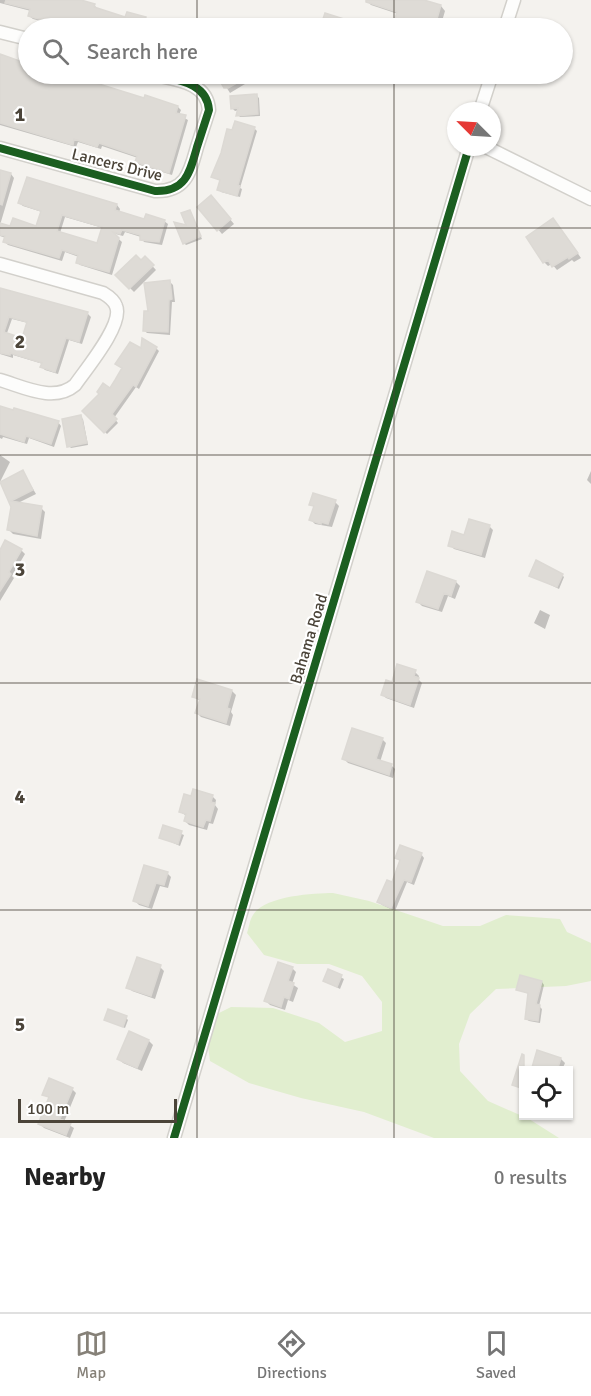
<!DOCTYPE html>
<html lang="en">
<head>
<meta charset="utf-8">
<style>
  body { margin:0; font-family:Signika,sans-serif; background:#f6f6f6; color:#222 }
  .controls { position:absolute; right:18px; bottom:18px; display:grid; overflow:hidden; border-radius:0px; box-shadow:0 2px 4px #0004 }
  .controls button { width:54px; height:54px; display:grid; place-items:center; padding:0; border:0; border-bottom:2px solid #e0e0e0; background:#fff; color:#222; font:30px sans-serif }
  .compass { position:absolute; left:447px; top:102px; width:54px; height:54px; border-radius:50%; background:#fff; box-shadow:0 2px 4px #0004; rotate:294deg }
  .scale { position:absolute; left:18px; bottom:15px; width:159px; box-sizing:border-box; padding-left:6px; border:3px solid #4b4439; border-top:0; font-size:16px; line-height:21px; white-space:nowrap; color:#4b4439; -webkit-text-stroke:4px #fff; paint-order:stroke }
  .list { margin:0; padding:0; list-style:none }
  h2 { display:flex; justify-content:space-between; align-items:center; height:78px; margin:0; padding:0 24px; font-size:26px }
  h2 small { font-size:20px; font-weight:400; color:#767676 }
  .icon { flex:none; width:33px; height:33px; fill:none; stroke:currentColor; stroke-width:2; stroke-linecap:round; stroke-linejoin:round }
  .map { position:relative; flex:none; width:591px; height:1138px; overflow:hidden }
  .search { position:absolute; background:#fff; box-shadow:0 2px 4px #0004; left:18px; right:18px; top:18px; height:66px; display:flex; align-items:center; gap:15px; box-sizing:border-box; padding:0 21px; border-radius:33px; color:#767676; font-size:22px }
  .sheet { height:174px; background:#fff }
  nav { display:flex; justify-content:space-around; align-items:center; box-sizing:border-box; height:84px; border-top:2px solid #e0e0e0; background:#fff; font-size:16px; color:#767676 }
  nav a { display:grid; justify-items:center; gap:3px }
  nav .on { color:#868178 }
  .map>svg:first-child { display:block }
  .green { fill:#e1eecf }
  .shadow { fill:#0003; fill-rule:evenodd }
  .building { fill:#dedbd6; stroke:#dcd9d4; stroke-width:1.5; fill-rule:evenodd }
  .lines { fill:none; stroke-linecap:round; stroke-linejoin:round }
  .minor-casing { stroke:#d2d0cb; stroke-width:15 }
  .minor { stroke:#fdfdfc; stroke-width:12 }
  .cycleway-casing { stroke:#fff; stroke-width:11 }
  .cycleway { stroke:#1b5e20; stroke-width:8 }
  .grid { fill:none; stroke:#4b4439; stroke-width:1.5; stroke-opacity:0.55 }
  .labels { text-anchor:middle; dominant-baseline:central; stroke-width:4.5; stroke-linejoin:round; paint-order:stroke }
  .street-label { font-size:16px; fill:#4b4439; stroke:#fff }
  .grid-label { font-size:20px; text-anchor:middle; font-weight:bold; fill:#4b4439; stroke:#fff; stroke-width:4.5; stroke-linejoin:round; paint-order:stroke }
</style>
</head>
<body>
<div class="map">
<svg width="591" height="1138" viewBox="0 0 591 1138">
  <rect width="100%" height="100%" fill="#f4f2ee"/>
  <path class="green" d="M333,893L369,901L443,926H480L506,915L560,919L567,932L591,943V981L566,986L496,989L470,1014L459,1044L460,1071L488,1101L529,1119L559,1138H434L364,1112L301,1098L249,1083L210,1061L208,1046L217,1014L231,1007L273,1008L319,1023L345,1042L382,1031V1002L362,976L329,964H297L264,955L247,933C249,927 250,919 253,915C264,896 314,893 333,893Z"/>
  <path class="shadow" d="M0,0H69L94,5L97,8L126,19L145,18L148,22L147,26L156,28H67L33,19L29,16L31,11L0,3Z
    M366,0H419L441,6L445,11L440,28L420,24L419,28H394L398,14L371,5Z
    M326,15L371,28H322Z
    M0,56L28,65V74H38L56,79L57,74H62L145,100L178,107L181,110L179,115L188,120L172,175L140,165L136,162L138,158L102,146L101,149L78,142L76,147L0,125Z
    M218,74H253L255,78L230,93Z
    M430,74H452L450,80Z
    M256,95L259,98L260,116L240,117L238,115L239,110L235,111L232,108Z
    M254,128L257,131L240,188L242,189L240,197L221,192L219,189L221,181L213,177Z
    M0,172L11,174L14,178L0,225L11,228H37L42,212L23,206L19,203L28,179L117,205L120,209L119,213L146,220L164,221L168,224L162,245L144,242L141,237L125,232L123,236L112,233L122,242L112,275L80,265L77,262L79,257L65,252L62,261L8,245L5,242L6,238L0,236ZM65,217L103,228L98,245L60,233Z
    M215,201L234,224L222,234L199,207Z
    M189,211L202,239L186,245L184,243L188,227Z
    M557,224L581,258L574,262L572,260L557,270L552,264L548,266L544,262L528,237Z
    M145,258L156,270L134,292L117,275Z
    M169,281L173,285L175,302H172L170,335L147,333L144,330L149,312Z
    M0,289L88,314L91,317L82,344L69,340L58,374L45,370L42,367L43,364L13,355V358L0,354ZM12,319L28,323L23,340L7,333Z
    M156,348L159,351L139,389L136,387L114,418L118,423L107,434L84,411L110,390L143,351Z
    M0,408L58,422L61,426L54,447L29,438L27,444L3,437L2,439L0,438Z
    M80,417L83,419L88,445L71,448L69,446Z
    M0,455L10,462L0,482Z
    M591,471V484L587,480Z
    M23,472L36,494L18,503L41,508L45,512L41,539L13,534L9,530L13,507L1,483Z
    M314,495L335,502L339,506L332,527L315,524L311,520L315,508L311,504Z
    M489,526L493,530L485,558L454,549L450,545Z
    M21,550L25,554L12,576L14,578L0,601V551Z
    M531,575H562L564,577L559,589Z
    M456,582L460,586L455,599L448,596L442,612L422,606L418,602Z
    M540,610L550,615L545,629L534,623Z
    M398,666L415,672L419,676L418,679L422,683L414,708L386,698L382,694L392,683Z
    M232,691L236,695L231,712L233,715L230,726L201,717L197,713L201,701L193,697Z
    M382,739L386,743L380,762L391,765L395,769L393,778L348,763L344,759Z
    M212,796L216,800L215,805L218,809L213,824L209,823L207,830L189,825L185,821L187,816L180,812Z
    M164,827L184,835L180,846L160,837Z
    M421,854L424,858L414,885L407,882L395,911L382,905L379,902L392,884L401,862L397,858Z
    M167,873L171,877L168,888L160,886L152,909L139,905L135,901Z
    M160,967L164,971L155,999L132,991L128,987Z
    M292,968L296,972L292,984L298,988L293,1002L288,1000L285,1010L270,1005L266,1001Z
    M329,971L344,979L340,989L325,981Z
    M542,982L544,985L539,1006L542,1009L540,1023L529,1021L526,1019L529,994L518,990Z
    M126,1018L128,1020L125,1028L105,1019Z
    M149,1041L153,1045L142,1071L123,1063L119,1059Z
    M561,1059L565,1063L562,1070H532Z
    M72,1089L76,1093L64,1122L74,1128L70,1138L44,1128L40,1124L50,1099L44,1094Z"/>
  <path class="building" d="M6,0H81L95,4L94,7L125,17L127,12L146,17L142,28H71L28,16L30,9L5,3Z
    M366,0H424L441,5L435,26L416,20L413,28H392L397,12L366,2Z
    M325,13L369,27V28H320Z
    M0,54L28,64V74H67L144,98L145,95L178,106L176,113L186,115L169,173L135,162L137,156L99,143L97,147L74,139L73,145L0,123Z
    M216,74H253L228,88H224Z
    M257,94L258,114L236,116L238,108L231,109L230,96Z
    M235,121L255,127L238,185L240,186L237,196L217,190L220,180L211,177L221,153L227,129L232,130Z
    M0,170L11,173L2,205L0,204Z
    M27,177L117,204L115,210L144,219L146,214L165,220L159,242L140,240V235L122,230L120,234L113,232L119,238L109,272L76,263L78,255L62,250L59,258L3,242L5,236L0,235V223L10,226L13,218L36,226L41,211L18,203ZM62,215L102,227L97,243L57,231Z
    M211,195L231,219L217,231L197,207Z
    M190,210L201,236L183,244L174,222L186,225L181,213Z
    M553,218L578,253L569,259L568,257L552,267L548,260L543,263L526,237Z
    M136,255L141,260L145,256L154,265L129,289L115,275Z
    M170,280L172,299L169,300L168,332L143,331L144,311H148L144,283Z
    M0,288L88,312L79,342L66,338L55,372L40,367L42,363L10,353V355L0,353ZM9,317L27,322L22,338L4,332Z
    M142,338L157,347L136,387L133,385L112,414L117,419L104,433L82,411L99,394L97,392L103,383L110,388L115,380L122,368L115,364L130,342L141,348Z
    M0,406L13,410L14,408L59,421L51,444L26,436L24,442L0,434Z
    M81,415L87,443L67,447L62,419Z
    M23,470L33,490L11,501L42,506L37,536L7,530L11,507L0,482Z
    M313,493L336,500L328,524L321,522V524L309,520L314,506L309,505Z
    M469,519L490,525L481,555L448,546L452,531L464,535Z
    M5,540L22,549L9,572L11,574L0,591V550Z
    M536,560L563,574L557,587L529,576Z
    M427,571L456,581L451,596L444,593L438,609L416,602Z
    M397,664L416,670L414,676L419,678L410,705L381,695L386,680L392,682Z
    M197,679L232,690L227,708L230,709L226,723L195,713L200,699L192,697Z
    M352,728L383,738L376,759L392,764L389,775L342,759Z
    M193,789L213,795L211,802L215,803L210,821L206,820L203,827L184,821L186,814L179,812L184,794L191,796Z
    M163,825L182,831L178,844L159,838Z
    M400,845L422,853L411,882L404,880L391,908L377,902L387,880L392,882L400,860L395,858Z
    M144,865L168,872L164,885L156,883L148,906L133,901Z
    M137,957L161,965L151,996L126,988Z
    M278,962L293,967L288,981L294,983L289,999L284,997L281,1007L264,1001Z
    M328,969L342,975L337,987L323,981Z
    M520,975L542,981L536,1004L540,1005L538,1021L525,1019L528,993L516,990Z
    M108,1009L127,1016L123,1027L104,1020Z
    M129,1031L149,1040L137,1068L117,1059Z
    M537,1050L561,1058L557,1071H531Z
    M522,1054L524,1055V1089L512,1085Z
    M49,1078L73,1088L60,1119L71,1123L66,1135L38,1124L49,1097L42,1095Z"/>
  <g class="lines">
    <defs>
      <path id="minor" d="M505,28L514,0
        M0,32L28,39
        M480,111L492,74
        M486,147L591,199
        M0,148L155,191C186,192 190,172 197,147C201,135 205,122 209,110C207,81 175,80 151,74
        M0,264L103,293C108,296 114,300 116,306C124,324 86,369 75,385C54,403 24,387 0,380
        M174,1138L469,147"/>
    </defs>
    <use href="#minor" class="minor-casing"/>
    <use href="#minor" class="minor"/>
    <defs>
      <path id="cycleway" d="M0,148L155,191C186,192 190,172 197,147C201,135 205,122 209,110C207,81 175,80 151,74
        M174,1138L469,147"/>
    </defs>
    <use href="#cycleway" class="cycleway-casing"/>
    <use href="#cycleway" class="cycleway"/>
  </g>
  <path class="grid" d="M197,0V28M394,0V28M197,74V1138M394,74V1138M0,228H591M0,455H591M0,683H591M0,910H591"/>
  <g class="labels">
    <g class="street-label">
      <text transform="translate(117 165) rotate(14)">Lancers Drive</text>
      <text transform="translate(309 639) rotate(-73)">Bahama Road</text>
    </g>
  </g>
  <g class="grid-label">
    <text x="20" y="121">1</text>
    <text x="20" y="348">2</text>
    <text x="20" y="576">3</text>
    <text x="20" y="803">4</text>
    <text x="20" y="1031">5</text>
  </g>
</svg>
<div class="controls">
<button><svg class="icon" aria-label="locate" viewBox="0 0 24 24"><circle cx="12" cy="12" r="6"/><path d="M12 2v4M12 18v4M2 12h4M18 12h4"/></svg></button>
</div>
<svg class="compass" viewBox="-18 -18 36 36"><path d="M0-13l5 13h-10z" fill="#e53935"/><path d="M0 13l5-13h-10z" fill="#767676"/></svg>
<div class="scale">100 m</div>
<div class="search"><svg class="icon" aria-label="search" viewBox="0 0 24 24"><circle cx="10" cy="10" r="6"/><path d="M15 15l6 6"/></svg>Search here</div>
</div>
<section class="sheet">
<h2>Nearby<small>0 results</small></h2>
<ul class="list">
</ul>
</section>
<nav>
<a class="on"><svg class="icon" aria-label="map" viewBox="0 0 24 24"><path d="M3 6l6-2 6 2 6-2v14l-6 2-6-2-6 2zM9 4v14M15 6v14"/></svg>Map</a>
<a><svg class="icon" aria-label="directions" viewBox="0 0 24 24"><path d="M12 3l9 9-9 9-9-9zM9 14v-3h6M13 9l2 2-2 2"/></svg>Directions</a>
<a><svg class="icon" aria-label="saved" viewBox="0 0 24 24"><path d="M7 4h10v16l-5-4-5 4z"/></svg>Saved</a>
</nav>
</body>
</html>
